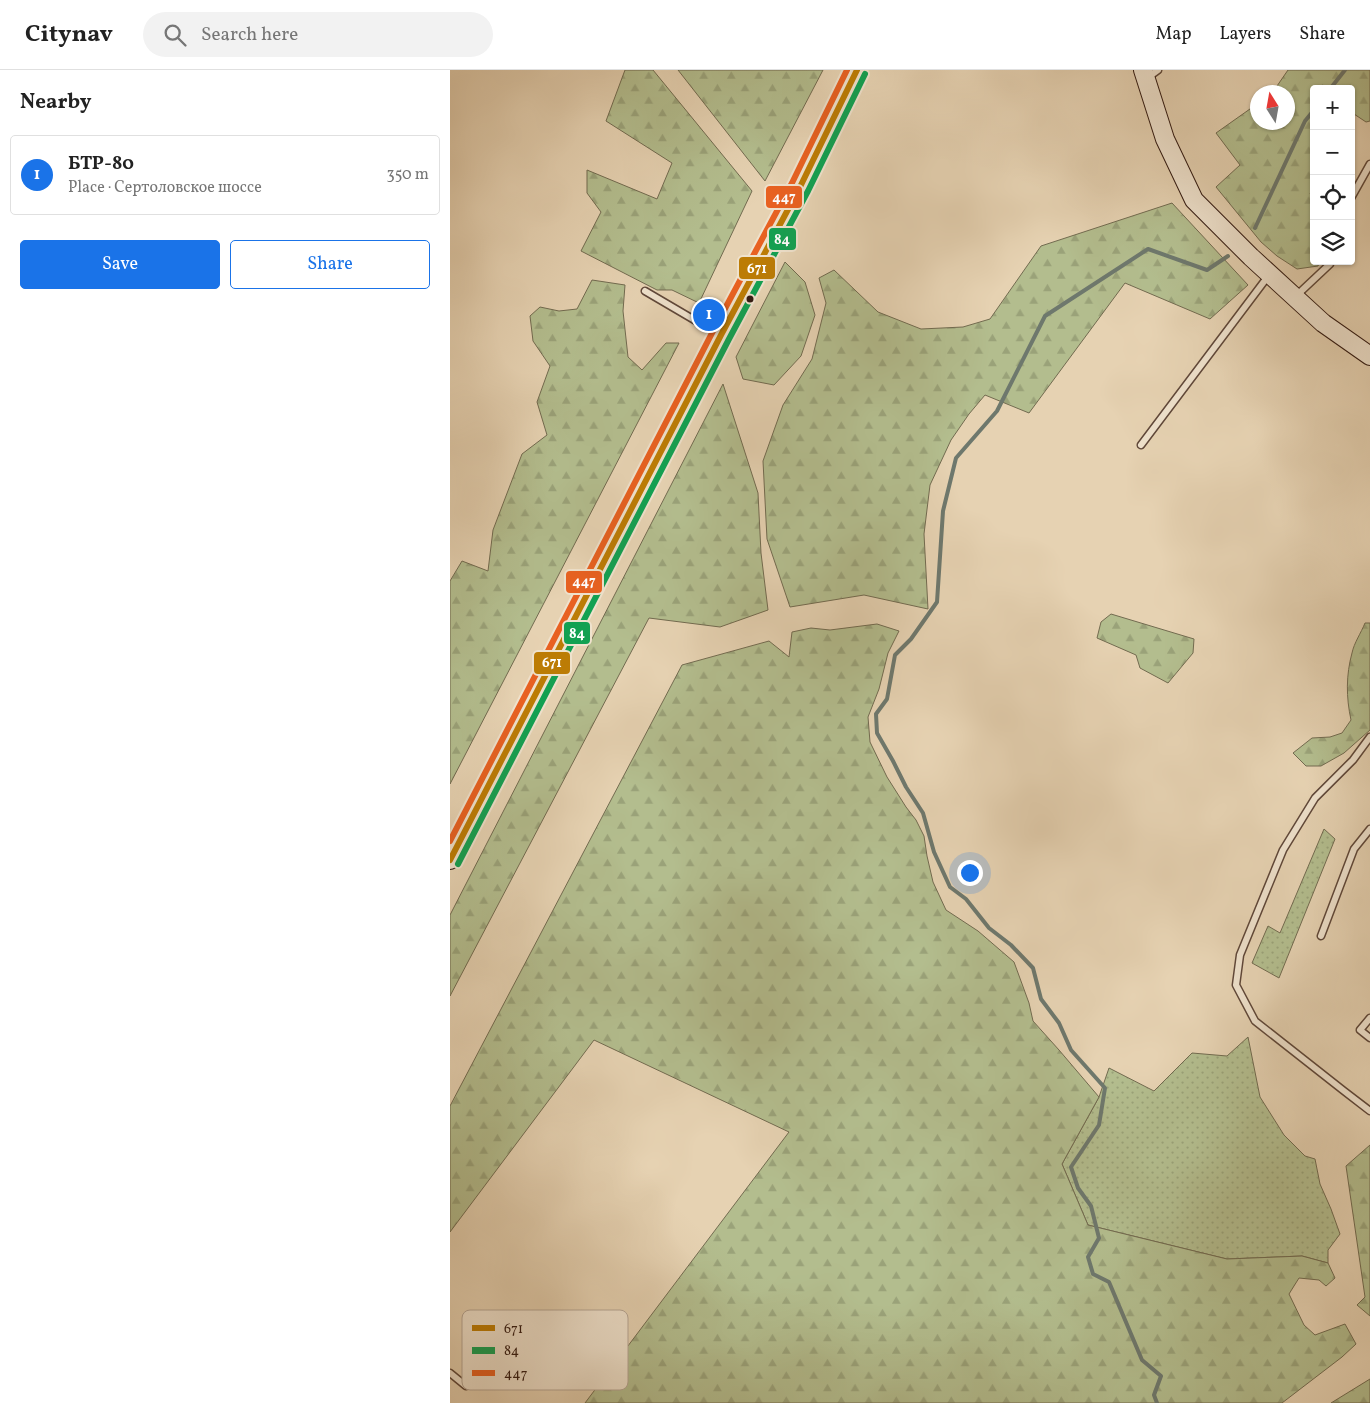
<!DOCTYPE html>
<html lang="en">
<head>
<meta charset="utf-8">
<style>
  body { margin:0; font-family:Vollkorn,serif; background:#f2f2f2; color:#222 }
  .controls { position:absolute; right:15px; top:15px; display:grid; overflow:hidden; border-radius:5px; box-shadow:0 1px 4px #0004 }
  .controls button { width:45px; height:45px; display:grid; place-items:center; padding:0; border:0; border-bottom:1px solid #e0e0e0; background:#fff; color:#222; font:25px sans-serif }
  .compass { position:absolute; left:800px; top:15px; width:45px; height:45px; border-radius:50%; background:#fff; box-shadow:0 1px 4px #0004; rotate:349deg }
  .you { position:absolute; left:519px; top:802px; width:18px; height:18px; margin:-12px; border:4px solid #fff; border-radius:50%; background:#1a73e8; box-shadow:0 0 0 8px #1a73e833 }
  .badge { display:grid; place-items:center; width:32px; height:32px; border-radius:50%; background:#1a73e8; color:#fff; font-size:16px; font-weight:700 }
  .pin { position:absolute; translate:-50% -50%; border:2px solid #fff; box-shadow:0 1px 5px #0006 }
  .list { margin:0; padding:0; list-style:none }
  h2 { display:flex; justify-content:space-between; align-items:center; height:65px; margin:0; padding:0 20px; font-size:21px }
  h2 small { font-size:16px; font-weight:400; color:#767676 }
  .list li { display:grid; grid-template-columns:32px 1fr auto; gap:15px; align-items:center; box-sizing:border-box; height:80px; margin:0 10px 10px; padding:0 10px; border:1px solid #e0e0e0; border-radius:5px }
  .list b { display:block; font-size:19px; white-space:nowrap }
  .list p { margin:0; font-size:16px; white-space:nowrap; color:#767676 }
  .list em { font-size:16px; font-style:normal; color:#767676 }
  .actions { display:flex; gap:10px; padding:15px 20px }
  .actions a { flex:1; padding:11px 0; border:1px solid #1a73e8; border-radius:5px; text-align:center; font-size:18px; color:#1a73e8 }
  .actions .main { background:#1a73e8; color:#fff }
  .icon { flex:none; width:28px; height:28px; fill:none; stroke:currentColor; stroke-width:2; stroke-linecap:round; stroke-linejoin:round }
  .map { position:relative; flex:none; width:920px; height:1333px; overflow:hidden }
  header { display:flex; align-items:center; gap:30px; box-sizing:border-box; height:70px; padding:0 25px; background:#fff; border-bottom:1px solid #e0e0e0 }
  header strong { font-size:24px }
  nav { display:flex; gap:28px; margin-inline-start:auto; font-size:18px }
  .search { width:350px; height:45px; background:#f2f2f2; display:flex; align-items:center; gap:12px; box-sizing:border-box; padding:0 18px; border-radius:28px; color:#767676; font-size:19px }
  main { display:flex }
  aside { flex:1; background:#fff }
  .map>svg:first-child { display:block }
  .grass { fill:url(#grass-dots); stroke:#726b50 }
  .forest { fill:url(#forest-firs); stroke:#726b50 }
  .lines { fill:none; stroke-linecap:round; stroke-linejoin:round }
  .stream { stroke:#6e786d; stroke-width:4 }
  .lane-casing { stroke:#5f4739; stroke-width:9 }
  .secondary-casing { stroke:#321911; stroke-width:20 }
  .lane { stroke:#efe2cd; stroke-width:6 }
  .secondary { stroke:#efe2cd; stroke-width:18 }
  .bus-1-casing { stroke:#efe2cd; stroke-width:10 }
  .bus-2-casing { stroke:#efe2cd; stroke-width:10 }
  .bus-3-casing { stroke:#efe2cd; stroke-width:10 }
  .bus-1 { stroke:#bc7c05; stroke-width:6 }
  .bus-2 { stroke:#12a152; stroke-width:6 }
  .bus-3 { stroke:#e86121; stroke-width:6 }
  .bus-dot { fill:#321911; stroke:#efe2cd; stroke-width:2 }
  .key { fill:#efe2cd; stroke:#b6a695; stroke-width:1 }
  .key-label { font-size:14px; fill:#321911 }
  .line-badge { stroke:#efe2cd; stroke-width:2 }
  .badge-label { font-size:14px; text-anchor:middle; font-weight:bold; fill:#fff }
</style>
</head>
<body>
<header>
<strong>Citynav</strong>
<div class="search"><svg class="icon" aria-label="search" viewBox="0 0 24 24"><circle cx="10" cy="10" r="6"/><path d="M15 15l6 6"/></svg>Search here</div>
<nav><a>Map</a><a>Layers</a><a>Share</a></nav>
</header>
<main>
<aside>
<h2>Nearby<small></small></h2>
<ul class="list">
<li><span class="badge">1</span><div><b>БТР-80</b><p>Place · Сертоловское шоссе</p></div><em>350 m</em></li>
</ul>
<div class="actions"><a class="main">Save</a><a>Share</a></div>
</aside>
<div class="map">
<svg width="920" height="1333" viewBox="0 0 920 1333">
  <defs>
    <pattern id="grass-dots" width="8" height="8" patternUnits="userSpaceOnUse" patternTransform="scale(1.25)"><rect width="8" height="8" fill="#b3bd8e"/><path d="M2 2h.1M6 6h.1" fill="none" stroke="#9aa279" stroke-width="1.8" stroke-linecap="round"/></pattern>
    <pattern id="forest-firs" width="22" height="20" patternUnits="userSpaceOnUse" patternTransform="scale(1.25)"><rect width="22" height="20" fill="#b3bd8e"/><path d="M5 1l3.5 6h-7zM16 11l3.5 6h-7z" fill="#9aa279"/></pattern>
  </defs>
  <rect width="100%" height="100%" fill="#e6d2b2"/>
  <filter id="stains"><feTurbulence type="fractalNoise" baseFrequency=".004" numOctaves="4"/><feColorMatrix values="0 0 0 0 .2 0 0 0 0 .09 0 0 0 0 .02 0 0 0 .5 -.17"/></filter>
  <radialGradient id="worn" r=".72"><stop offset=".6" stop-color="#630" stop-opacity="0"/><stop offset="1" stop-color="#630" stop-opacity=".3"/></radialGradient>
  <path class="grass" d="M874,759L885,769L829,908L802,893L818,856L830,863Z
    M798,967L810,1027L834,1065L855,1086L865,1089L870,1114L881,1139L890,1164L878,1180V1193L852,1186L777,1189L638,1155L612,1094L649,1027L659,998L704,1021L742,983L777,986Z"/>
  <path class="forest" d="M175,0H203L302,121L249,233L222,220H207L131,181L151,142L137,123V100L207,129L222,93L156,51Z
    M228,0H373L315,111Z
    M838,0H920V51L916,52L901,42V19H864V121L860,123L864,132V191H870L868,196L847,199L827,186L811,172L766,117L790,95L766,63L807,34L808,52H838V22H822L827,16Z
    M722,133L798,215L760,249L675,213L579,343L535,325L519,344L501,370L480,415L474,464L478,539L414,525L340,537L317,469L313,391L333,335L362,289L376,233L369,208L384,200L428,242L471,259L513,257L540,249L591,176Z
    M335,192L355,212L365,245L351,286L324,315L293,309L286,287Z
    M142,210L175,215L173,241L178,287L192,300L216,273H229L0,714V511L12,491L38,501L43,460L72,384L97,365L87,332L100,296L83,271L80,246L90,237L109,241L127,239Z
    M273,314L308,423L311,483L318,540L270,557L199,548L0,926V845Z
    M661,544L744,569L743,583L718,613L690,598L686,585L647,568L651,552Z
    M915,553H920V660L894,683L871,696H856L843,683L862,668L880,667L892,663L901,650C896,627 896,605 902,583C904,573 911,563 915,553Z
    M427,554L449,561L438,583L429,619L418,647L420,672L437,707L456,737L466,750L474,766L477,786L483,812L496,840L528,861L564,892L579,933L583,951L609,980L649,1027L612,1094L638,1155L777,1189L852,1186L878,1193L885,1208L876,1216L869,1210L849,1208L839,1224L854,1255L865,1265L895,1254L906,1274L892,1287L832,1333H135L339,1062L144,970L0,1162V1036L232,595L319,571L339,587L342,562L361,558L380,560Z
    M920,1075V1246L907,1235L915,1227L896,1096Z
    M920,1309V1333H881Z"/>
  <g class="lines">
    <path class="stream" d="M880,19L895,0
      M805,158L855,51L864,40
      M707,1333L704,1325L711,1306L692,1290L659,1212L643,1204L638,1187L649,1168L641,1136L628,1118L621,1097L649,1055L655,1018L621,980L609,953L591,929L583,898L561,875L539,858L516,829L500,817L484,782L473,743L456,717L443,691L427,663L426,644L437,629L445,585L461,569L487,532L493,441L506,388L547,341L595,246L698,179L757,200L778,186"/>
    <defs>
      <path id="lane" d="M697,8L708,0
        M901,128L920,94
        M195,221L270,265
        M846,226L880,194L881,191
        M691,375L819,205
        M920,667L903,690L865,728L833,780L790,885L786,915L805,951L894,1021L920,1041
        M871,866L904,779L920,759
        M920,948L910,960L920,968
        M0,1303L16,1316"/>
      <path id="secondary" d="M693,0L715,69L744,130L801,187L873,253L920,286
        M0,790L271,265L350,117L407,0"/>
    </defs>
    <use href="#lane" class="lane-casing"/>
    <use href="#secondary" class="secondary-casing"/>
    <use href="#lane" class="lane"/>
    <use href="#secondary" class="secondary"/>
    <defs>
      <path id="bus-1" d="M0,790L271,265L350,117L407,0"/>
      <path id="bus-2" d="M8,794L279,269L358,121L415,4"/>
      <path id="bus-3" d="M0,771L263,261L342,113L397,0"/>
    </defs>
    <use href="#bus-1" class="bus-1-casing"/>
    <use href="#bus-2" class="bus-2-casing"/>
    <use href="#bus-3" class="bus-3-casing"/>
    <use href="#bus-1" class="bus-1"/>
    <use href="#bus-2" class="bus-2"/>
    <use href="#bus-3" class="bus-3"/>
  </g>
  <circle class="bus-dot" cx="300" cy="229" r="4.5"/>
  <rect x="12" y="1240" width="166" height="80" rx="8" class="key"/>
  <rect x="22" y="1255" width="23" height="6" fill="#bc7c05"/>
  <rect x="22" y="1277" width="23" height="7" fill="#12a152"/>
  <rect x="22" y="1300" width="23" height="6" fill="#e86121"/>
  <g class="key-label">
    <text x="54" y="1263">671</text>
    <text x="54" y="1285">84</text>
    <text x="54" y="1308">447</text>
  </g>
  <g class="line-badge">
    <rect x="315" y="115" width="38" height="24" rx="5" fill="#e86121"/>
    <rect x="318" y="157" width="29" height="24" rx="5" fill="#12a152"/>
    <rect x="288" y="186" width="38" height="24" rx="5" fill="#bc7c05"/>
    <rect x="115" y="500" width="38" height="24" rx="5" fill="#e86121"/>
    <rect x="113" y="551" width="28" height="24" rx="5" fill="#12a152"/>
    <rect x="83" y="581" width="38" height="24" rx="5" fill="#bc7c05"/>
  </g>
  <g class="badge-label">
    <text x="334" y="132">447</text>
    <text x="332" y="174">84</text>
    <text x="307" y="203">671</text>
    <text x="134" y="516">447</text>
    <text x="127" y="568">84</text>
    <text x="102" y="597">671</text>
  </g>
  <rect width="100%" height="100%" filter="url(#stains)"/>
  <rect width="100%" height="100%" fill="url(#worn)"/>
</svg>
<div class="controls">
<button>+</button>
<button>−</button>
<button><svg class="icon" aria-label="locate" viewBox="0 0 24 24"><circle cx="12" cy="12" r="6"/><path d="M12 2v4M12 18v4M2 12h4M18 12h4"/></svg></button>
<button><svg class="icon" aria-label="layers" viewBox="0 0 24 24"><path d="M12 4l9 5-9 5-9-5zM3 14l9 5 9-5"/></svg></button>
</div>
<svg class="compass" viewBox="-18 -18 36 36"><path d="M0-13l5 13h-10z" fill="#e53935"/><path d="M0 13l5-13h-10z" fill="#767676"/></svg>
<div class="you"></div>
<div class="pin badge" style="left:259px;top:245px">1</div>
</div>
</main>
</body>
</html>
